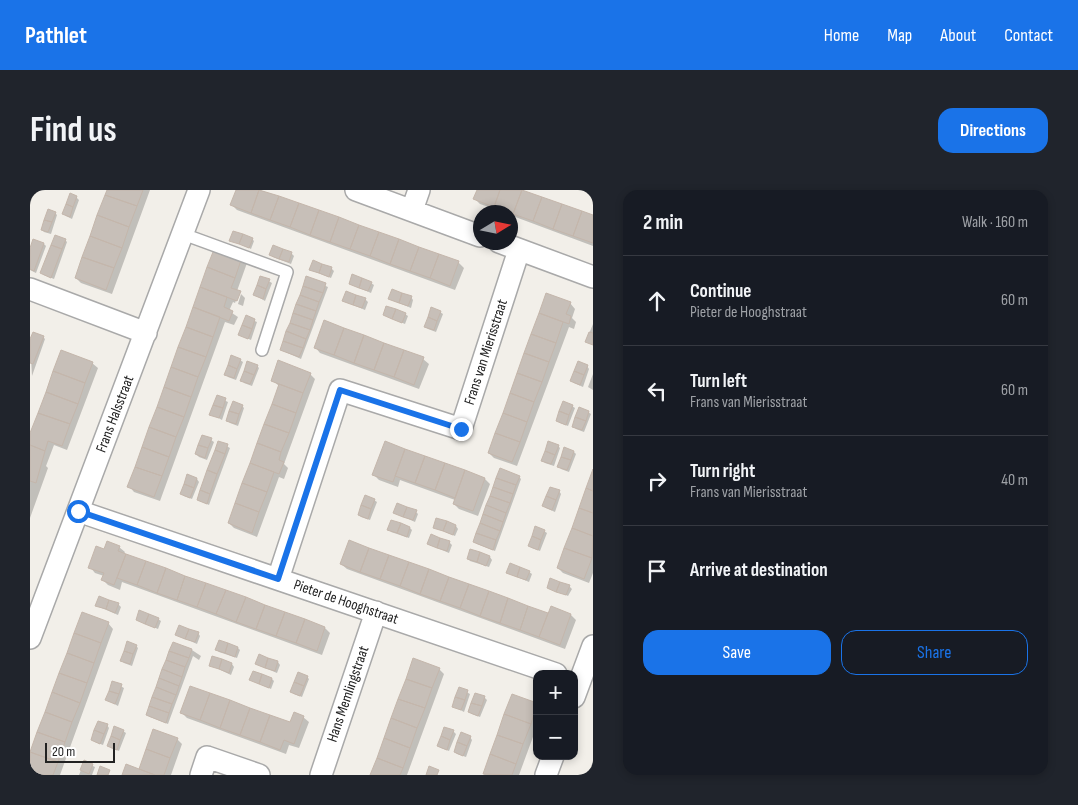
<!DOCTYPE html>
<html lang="en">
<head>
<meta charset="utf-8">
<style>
  body { margin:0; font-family:"Sofia Sans Condensed",sans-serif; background:#20242c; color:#f1f3f6 }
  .controls { position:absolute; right:15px; bottom:15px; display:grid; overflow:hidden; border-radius:10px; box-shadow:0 2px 8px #0003 }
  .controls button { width:45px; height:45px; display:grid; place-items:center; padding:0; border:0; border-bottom:1px solid #363941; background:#171b24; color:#f1f3f6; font:25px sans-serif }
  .compass { position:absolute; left:443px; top:15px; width:45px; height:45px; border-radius:50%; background:#171b24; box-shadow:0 2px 8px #0003; rotate:80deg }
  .scale { position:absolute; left:15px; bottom:12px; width:70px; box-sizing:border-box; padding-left:5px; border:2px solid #222; border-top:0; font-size:14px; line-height:18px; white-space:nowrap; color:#222; -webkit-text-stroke:4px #fff; paint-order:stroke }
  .stop { position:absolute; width:15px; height:15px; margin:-11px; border:4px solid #1a73e8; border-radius:50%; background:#fff }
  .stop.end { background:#1a73e8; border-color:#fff; box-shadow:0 1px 5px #0008 }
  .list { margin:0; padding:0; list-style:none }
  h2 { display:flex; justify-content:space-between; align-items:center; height:65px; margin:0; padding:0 20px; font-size:21px }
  h2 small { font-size:16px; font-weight:400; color:#9ea1a6 }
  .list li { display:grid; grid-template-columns:32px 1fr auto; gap:15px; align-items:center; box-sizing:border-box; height:90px; padding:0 20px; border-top:1px solid #363941 }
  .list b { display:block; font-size:19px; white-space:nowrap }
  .list p { margin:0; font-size:16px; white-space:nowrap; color:#9ea1a6 }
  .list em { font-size:16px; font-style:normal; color:#9ea1a6 }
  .actions { display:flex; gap:10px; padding:15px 20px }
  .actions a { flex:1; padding:11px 0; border:1px solid #1a73e8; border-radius:15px; text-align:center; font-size:18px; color:#1a73e8 }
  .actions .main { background:#1a73e8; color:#fff }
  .icon { flex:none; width:28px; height:28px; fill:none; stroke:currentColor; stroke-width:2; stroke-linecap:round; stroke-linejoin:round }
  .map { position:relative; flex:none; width:563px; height:585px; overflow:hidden; border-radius:15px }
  header { display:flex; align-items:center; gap:30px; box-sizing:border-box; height:70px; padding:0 25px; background:#1a73e8; color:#fff }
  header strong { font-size:24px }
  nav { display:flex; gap:28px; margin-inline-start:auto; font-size:18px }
  .intro { display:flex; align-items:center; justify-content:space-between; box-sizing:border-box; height:120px; padding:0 30px }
  h1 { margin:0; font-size:35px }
  .button { padding:12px 22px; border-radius:15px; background:#1a73e8; color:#fff; font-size:18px; font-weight:700 }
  main { display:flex; gap:30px; padding:0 30px }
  aside { flex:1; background:#171b24; border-radius:15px; box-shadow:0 2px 8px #0003 }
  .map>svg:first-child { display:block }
  .shadow { fill:#0003 }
  .building { fill:#c7bfb8; stroke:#c4b6ab }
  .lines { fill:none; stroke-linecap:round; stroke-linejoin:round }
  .service-casing { stroke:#a9a9a9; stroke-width:14 }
  .minor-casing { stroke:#a9a9a9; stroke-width:24 }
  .service { stroke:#fff; stroke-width:11 }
  .minor { stroke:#fff; stroke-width:21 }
  .route { stroke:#1a73e8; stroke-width:6 }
  .labels { text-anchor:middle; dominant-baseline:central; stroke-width:4; stroke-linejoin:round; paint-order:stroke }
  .street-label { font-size:15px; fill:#222; stroke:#fff }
</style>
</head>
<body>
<header>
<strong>Pathlet</strong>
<nav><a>Home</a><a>Map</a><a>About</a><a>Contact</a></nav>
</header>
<div class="intro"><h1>Find us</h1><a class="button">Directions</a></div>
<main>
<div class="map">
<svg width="563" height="585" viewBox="0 0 563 585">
  <rect width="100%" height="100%" fill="#f2efe9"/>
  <path class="shadow" d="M0,0H5L0,14Z
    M78,0H120L82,104L51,93L46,88Z
    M207,0H230L428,72L434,78L425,100L207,20L202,15Z
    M448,0H490L563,27V56L480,25V22H473L450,14L445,9Z
    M46,7L49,10L42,29L36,26L34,24Z
    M25,23L27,25L21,44L14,42L12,40Z
    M222,49L224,51L221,59L201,50Z
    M35,50L37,52L24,89L14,85L12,83Z
    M14,54L16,56L6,83L0,80V61Z
    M243,57L262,64L264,66L261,74L243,67L241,65Z
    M211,68L217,73L207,101L211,103H209L205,113L203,112L199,121L208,127L204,135L195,132L130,311L104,302L99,296Z
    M301,78L304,81L301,88L280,80Z
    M231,87L242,93L235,111L225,105Z
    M277,88L298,97L271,169L251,160Z
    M341,93L344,95L341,103L320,94Z
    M211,104L215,108L213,116L208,114Z
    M517,105L540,113L545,119L542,128L546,132L544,139L539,137L487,276L464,268L459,263Z
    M381,107L383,110L381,118L360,109Z
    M335,109L338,112L335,120L314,111Z
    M410,122L413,124L406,142L398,139L395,137Z
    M375,124L378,126L375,134L354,125Z
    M216,127L227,132L221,150L210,145Z
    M563,134V155L556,151Z
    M13,147L15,149L2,186L0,152Z
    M285,157L393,169L399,174L389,199L290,163Z
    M210,170L213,172L206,190L198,187L196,184Z
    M62,173L68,178L37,260L24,255L16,276L18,278L0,328V244Z
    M227,176L229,178L222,196L214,193L212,190Z
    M557,176L559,179L553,197L544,193L542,191Z
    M280,184L285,189L254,274L258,278L254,289L249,287L227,347L204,338L199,333L249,196L242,190Z
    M563,184V200L558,197Z
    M187,207L198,212L192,230L181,224Z
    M212,216L214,218L208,236L200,233L197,230Z
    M542,216L545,218L538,236L530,233L527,231Z
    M558,222L561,224L554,242L546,239L543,236Z
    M181,250L184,252L177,270L169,267L166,264Z
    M189,252L200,258L179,315L168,310Z
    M356,253L455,289L460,294L448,326L429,319L424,314L425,310L370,290L368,297L349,290L344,285Z
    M528,256L530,258L524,276L515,273L513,271Z
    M544,262L546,264L539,282L531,279L529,276Z
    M563,282V383L559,393L533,383L528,378Z
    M489,287L491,289L465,361L447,354L444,352Z
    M167,289L169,292L162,309L154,306L152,304Z
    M529,301L531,304L525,322L516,318L514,316Z
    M344,310L347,312L340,330L331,327L329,325Z
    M386,322L388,324L385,332L365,323Z
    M362,331L380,338L382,340L379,348L361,342L359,339Z
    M426,336L428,339L425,346L404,337Z
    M514,341L517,343L510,361L502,358L499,356Z
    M319,352L519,425H541L546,430L535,459L317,379L311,374Z
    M419,352L422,355L419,363L398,354Z
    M89,357L95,362L94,364L295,438L300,443L292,465L92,392L90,400L78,395L73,390L74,386L65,383L60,377L75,361Z
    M441,360L460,367L462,370L459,377L440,371L438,368Z
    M499,382L502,384L499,392L478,383Z
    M539,396L542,399L538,406L518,397Z
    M88,414L91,417L88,425L67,416Z
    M128,429L131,431L128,439L107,430Z
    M78,433L83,439L30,585H0V567Z
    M168,443L170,446L167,454L147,445Z
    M189,451L208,458L210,460L207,468L189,462L186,459Z
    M106,456L108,458L102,476L94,473L91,470Z
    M162,460L171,466L169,470L163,466L138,534L120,527L117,525Z
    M248,472L250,475L247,483L226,474Z
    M202,474L204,477L201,485L180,475Z
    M409,479L414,484L377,585H342Z
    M277,487L279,489L272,507L264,504L262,502Z
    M242,489L244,491L241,499L221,490Z
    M83,492L94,498L88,516L77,510Z
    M429,498L440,504L434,522L423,516Z
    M483,506L507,514V536L489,585H454Z
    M454,507L457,510L450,527L442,524L439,522Z
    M151,522L261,534L273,527L279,532L269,558L259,555L256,564L157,528Z
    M77,535L79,538L73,555L65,552L62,550Z
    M93,541L96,543L89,561L81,558L79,556Z
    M423,541L426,544L419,561L411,558L408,556Z
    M440,547L442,550L436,567L427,564L425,562Z
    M147,549L152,554L141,585H93L109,581Z
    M563,571V585H558Z
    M54,572L65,577L62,585H49Z"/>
  <path class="building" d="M77,0H113L107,16L75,5Z
    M206,0H229L221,23L200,15Z
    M229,0L249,6L240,30L221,23Z
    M447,0H470L464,17L443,9Z
    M470,0H492L483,24L464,17Z
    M492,0L512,7L503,31L483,24Z
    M40,3L47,6L43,17L36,14Z
    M75,5L107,16L99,37L67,25Z
    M249,6L269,13L260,37L240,30Z
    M512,7L532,14L523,39L503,31Z
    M269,13L289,20L280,45L260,37Z
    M36,14L43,17L40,27L32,24Z
    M532,14L552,21L543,46L523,39Z
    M18,19L26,22L22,32L14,30Z
    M289,20L309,27L300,52L280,45Z
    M552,21L563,25V53L543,46Z
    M67,25L99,37L92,58L60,46Z
    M309,27L329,35L320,59L300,52Z
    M14,30L22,32L18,42L11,40Z
    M329,35L349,42L340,66L320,59Z
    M203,41L213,44L209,54L199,51Z
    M349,42L369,49L360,74L340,66Z
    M213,44L223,48L219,58L209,54Z
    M25,45L36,49L32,59L21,55Z
    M60,46L92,58L84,78L52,67Z
    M3,49L14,53L4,81L0,79V58Z
    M369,49L389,57L380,81L360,74Z
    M21,55L32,59L21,88L10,83Z
    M243,55L253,59L249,69L239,65Z
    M185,57L212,67L205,88L177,77Z
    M389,57L409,64L400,88L380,81Z
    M253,59L262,62L259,72L249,69Z
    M409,64L429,71L420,96L400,88Z
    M52,67L84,78L76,100L45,88Z
    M283,70L292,74L289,83L279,80Z
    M292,74L302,77L299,87L289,83Z
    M177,77L205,88L201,98L211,101L207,111L170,97Z
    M322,84L332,88L329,98L319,94Z
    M230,86L240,89L236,99L227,95Z
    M276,86L296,93L293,103L273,96Z
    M332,88L342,92L338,101L329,98Z
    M227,95L236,99L233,109L223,105Z
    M273,96L293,103L289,112L270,105Z
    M170,97L197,107L194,117L203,121L199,131L163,117Z
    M362,99L372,103L369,113L358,109Z
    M316,101L326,105L323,115L312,111Z
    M372,103L382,106L378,116L369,113Z
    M516,103L541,112L536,124L541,126L539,134L509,123Z
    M270,105L289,112L286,121L266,114Z
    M326,105L336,108L332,118L323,115Z
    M266,114L286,121L283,130L263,123Z
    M356,116L366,119L362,129L353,125Z
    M163,117L190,127L183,147L156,137Z
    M401,117L411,121L407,131L398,127Z
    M366,119L376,123L372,133L362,129Z
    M263,123L283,130L280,140L260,133Z
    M509,123L533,132L526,153L501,144Z
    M216,125L225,129L222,139L212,135Z
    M398,127L407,131L404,140L394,137Z
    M294,130L314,138L304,165L284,158Z
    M260,133L280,140L276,149L256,141Z
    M212,135L222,139L218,149L208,145Z
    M156,137L183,147L176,167L148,157Z
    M314,138L334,145L324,173L304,165Z
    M256,141L276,149L273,158L253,151Z
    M3,142L14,146L3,174L0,173V149Z
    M559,142L563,143V155L555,152Z
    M501,144L526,153L519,172L494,163Z
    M334,145L354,153L344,180L324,173Z
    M253,151L273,158L269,167L250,160Z
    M354,153L374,160L364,187L344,180Z
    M148,157L176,167L168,187L141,177Z
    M31,160L63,172L55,193L23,181Z
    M374,160L394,167L384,195L364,187Z
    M494,163L519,172L512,192L487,183Z
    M201,165L211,169L207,179L198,175Z
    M248,170L281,183L273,203L241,191Z
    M217,171L228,175L224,185L214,181Z
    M548,171L558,175L554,185L544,181Z
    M198,175L207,179L204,188L194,185Z
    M141,177L168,187L161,207L134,197Z
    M23,181L55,193L48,214L16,202Z
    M214,181L224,185L220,194L210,191Z
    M544,181L554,185L550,195L540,191Z
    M487,183L512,192L504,212L480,203Z
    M249,194L273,203L266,223L242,214Z
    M134,197L161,207L154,227L127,217Z
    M16,202L48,214L40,234L8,223Z
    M480,203L504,212L497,232L473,223Z
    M187,205L196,208L193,218L183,215Z
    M203,211L213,215L209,224L199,221Z
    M533,211L543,215L539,225L529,221Z
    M242,214L266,223L259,243L234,234Z
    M183,215L193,218L189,228L179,225Z
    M127,217L154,227L146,247L119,237Z
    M549,217L559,221L556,231L545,227Z
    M199,221L209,224L206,234L196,231Z
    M529,221L539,225L536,235L526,231Z
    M8,223L40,234L32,256L18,251L15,261L0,255V243Z
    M473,223L497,232L490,252L465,243Z
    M545,227L556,231L552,240L542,237Z
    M234,234L259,243L251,262L227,253Z
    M119,237L146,247L139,267L112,257Z
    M465,243L490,252L482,272L458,263Z
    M172,245L182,248L178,258L168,255Z
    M188,251L198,254L195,264L185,260Z
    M355,251L375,259L363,292L342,285Z
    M518,251L529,255L525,265L515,261Z
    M227,253L251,262L249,270L254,272L249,284L220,273Z
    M0,255L15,261L6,293L0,291Z
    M168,255L178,258L175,268L165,264Z
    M112,257L139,267L132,286L105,277Z
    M534,257L544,261L541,270L531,267Z
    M375,259L395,266L385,293L365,286Z
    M185,260L195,264L187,284L177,280Z
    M515,261L525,265L521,274L511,271Z
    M395,266L415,273L405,300L385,293Z
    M531,267L541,270L537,280L527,277Z
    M220,273L244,282L237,302L212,293Z
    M415,273L435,280L425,308L405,300Z
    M105,277L132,286L124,307L97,297Z
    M470,278L490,286L486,295L466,288Z
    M563,279V301L556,298Z
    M177,280L187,284L180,304L170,300Z
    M435,280L455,288L443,321L423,314Z
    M157,284L167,288L164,298L154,294Z
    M466,288L486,295L483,304L463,297Z
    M212,293L237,302L229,322L205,313Z
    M154,294L164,298L160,308L150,304Z
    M463,297L483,304L480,313L460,306Z
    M520,297L530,300L526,310L516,306Z
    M556,298L563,301V323L549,318Z
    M170,300L180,304L177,314L167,310Z
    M335,305L345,309L341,319L331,315Z
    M460,306L480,313L476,323L456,315Z
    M516,306L526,310L522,320L512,316Z
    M205,313L229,322L222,343L198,333Z
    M367,313L377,317L373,327L363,323Z
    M331,315L341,319L338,329L328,325Z
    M456,315L476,323L473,332L453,324Z
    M377,317L387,320L383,330L373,327Z
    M549,318L563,323V346L542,338Z
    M453,324L473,332L470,341L450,333Z
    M406,328L417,331L413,341L403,338Z
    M361,330L371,333L367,343L357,340Z
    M417,331L426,335L423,345L413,341Z
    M371,333L380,337L377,347L367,343Z
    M450,333L470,341L466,350L446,343Z
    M505,336L515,340L511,350L502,346Z
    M542,338L563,346L562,368L534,358Z
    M446,343L466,350L463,360L443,352Z
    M401,344L410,348L407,358L397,354Z
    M502,346L511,350L508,360L498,356Z
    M410,348L420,351L417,361L407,358Z
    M319,350L339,358L330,382L310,374Z
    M77,351L90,356L88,361L96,364L84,395L71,390L74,383L58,378L66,356L74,359Z
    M339,358L359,365L350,389L330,382Z
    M534,358L562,368L554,389L527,378Z
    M440,359L450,362L447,372L437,369Z
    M450,362L460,366L456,376L447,372Z
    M96,364L116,371L107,395L87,388Z
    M359,365L379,372L370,396L350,389Z
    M116,371L136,378L127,403L107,395Z
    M379,372L399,379L390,404L370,396Z
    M480,373L490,377L487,387L476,383Z
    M490,377L500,381L496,390L487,387Z
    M136,378L155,386L147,410L127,403Z
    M399,379L419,387L410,411L390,404Z
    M155,386L176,393L167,417L147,410Z
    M419,387L439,394L430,418L410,411Z
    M520,388L530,392L526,402L517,398Z
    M530,392L540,395L536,405L526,402Z
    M176,393L196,400L186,424L167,417Z
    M439,394L459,401L450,426L430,418Z
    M196,400L216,407L206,432L186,424Z
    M459,401L478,408L470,433L450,426Z
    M69,406L79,410L76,419L65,416Z
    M216,407L235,415L226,439L206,432Z
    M478,408L498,416L490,440L470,433Z
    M79,410L89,413L85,423L76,419Z
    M235,415L255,422L246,446L226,439Z
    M498,416L518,423L509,447L490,440Z
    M521,416L541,424L530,455L509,447Z
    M109,420L119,424L115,434L106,430Z
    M52,422L79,432L71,453L44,443Z
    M255,422L275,429L266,453L246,446Z
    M119,424L129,428L125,438L115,434Z
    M275,429L295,437L287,461L266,453Z
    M149,435L159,439L155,449L145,445Z
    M159,439L169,442L165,452L155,449Z
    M44,443L71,453L64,473L37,463Z
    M189,450L198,453L195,463L185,460Z
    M97,451L107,455L103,464L94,461Z
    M143,452L162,459L159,468L139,461Z
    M198,453L208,457L205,467L195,463Z
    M94,461L103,464L100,474L90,471Z
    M139,461L159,468L155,477L136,470Z
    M37,463L64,473L57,493L29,483Z
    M229,464L238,468L235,478L225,474Z
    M182,466L192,469L189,479L179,476Z
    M238,468L248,471L245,481L235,478Z
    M383,468L410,478L402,498L376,489Z
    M192,469L202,473L199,483L189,479Z
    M136,470L155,477L152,487L132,479Z
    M132,479L152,487L149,496L129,488Z
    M223,481L232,484L229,494L219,490Z
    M268,482L278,486L274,496L264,492Z
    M29,483L57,493L50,513L22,502Z
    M232,484L242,488L239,498L229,494Z
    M129,488L149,496L146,505L126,497Z
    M376,489L402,498L395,518L368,509Z
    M82,491L92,494L89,504L79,501Z
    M264,492L274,496L270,506L260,502Z
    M160,496L180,503L170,530L150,523Z
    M126,497L146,505L142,514L122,507Z
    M429,497L438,500L435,510L425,507Z
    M79,501L89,504L85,514L75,510Z
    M22,502L50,513L42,532L15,522Z
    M180,503L200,510L190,538L170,530Z
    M445,503L455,506L452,516L441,513Z
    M482,504L507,513L501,534L474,524Z
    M122,507L142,514L139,523L119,516Z
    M425,507L435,510L431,520L422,517Z
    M368,509L395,518L387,538L361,528Z
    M200,510L220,518L210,545L190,538Z
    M441,513L452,516L448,526L438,522Z
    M119,516L139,523L136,533L116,525Z
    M220,518L240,525L230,552L210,545Z
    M15,522L42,532L35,552L7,542Z
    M264,522L274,526L264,554L254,550L250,560L230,552L240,525L260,532Z
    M474,524L501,534L493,554L467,545Z
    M361,528L387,538L380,558L354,548Z
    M68,531L78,534L74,544L64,540Z
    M84,536L94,540L90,550L81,546Z
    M414,537L424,540L420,550L411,546Z
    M123,539L148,548L140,568L116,559Z
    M64,540L74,544L70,554L61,550Z
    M7,542L35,552L28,572L0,562Z
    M431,542L441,546L437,556L427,552Z
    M467,545L493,554L486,574L460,564Z
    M81,546L90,550L87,560L77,556Z
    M411,546L420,550L417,560L407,556Z
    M354,548L380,558L373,578L347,568Z
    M427,552L437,556L433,566L424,562Z
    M116,559L140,568L134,585H125L109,579Z
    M0,562L28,572L23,585H0Z
    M460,564L486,574L482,585L453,584Z
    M347,568L373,578L370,585H340Z
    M54,570L63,574L59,584L50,580Z
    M96,574L109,579L125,585H92Z
    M70,576L80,580L78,585H67Z
    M399,576L409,580L407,585H396Z"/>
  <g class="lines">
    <defs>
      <path id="service" d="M153,44L257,82L232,160"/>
      <path id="minor" d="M326,0L450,46
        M382,20L389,0
        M469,52L563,87
        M0,99L116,143
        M48,321L526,484
        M248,389L310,200L431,239L489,60
        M0,448L169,0
        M544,507L563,456
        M171,585L177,567L229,585
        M291,585L346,422
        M516,585L523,566"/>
    </defs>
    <use href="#service" class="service-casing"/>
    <use href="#minor" class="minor-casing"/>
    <use href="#service" class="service"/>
    <use href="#minor" class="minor"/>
  </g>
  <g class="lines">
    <path class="route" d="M48,321L248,389L310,200L431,239"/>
  </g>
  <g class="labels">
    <g class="street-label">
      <text transform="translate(456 162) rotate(-72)">Frans van Mierisstraat</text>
      <text transform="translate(85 224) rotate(-69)">Frans Halsstraat</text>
      <text transform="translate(316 412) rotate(19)">Pieter de Hooghstraat</text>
      <text transform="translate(318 504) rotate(-71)">Hans Memlingstraat</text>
    </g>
  </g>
</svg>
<div class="controls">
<button>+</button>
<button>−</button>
</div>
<svg class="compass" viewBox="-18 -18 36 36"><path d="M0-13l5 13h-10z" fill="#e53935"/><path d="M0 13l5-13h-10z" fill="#9ea1a6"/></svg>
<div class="scale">20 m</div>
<div class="stop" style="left:48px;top:321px"></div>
<div class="stop end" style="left:431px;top:239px"></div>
</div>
<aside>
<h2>2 min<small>Walk · 160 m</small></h2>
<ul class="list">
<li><svg class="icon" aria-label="ahead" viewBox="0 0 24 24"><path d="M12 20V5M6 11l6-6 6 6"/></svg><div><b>Continue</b><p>Pieter de Hooghstraat</p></div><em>60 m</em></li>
<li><svg class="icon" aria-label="left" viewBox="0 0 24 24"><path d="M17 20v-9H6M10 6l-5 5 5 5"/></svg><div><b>Turn left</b><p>Frans van Mierisstraat</p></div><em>60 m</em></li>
<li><svg class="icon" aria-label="right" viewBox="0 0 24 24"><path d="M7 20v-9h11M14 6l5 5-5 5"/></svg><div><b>Turn right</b><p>Frans van Mierisstraat</p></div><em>40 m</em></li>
<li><svg class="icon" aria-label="arrive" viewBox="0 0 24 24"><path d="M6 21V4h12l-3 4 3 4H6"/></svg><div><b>Arrive at destination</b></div></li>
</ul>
<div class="actions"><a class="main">Save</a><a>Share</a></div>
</aside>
</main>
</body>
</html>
